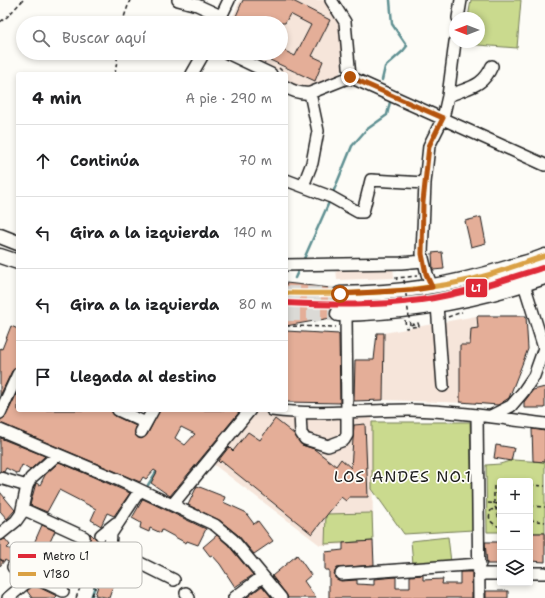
<!DOCTYPE html>
<html lang="es">
<head>
<meta charset="utf-8">
<style>
  body { margin:0; font-family:"Shantell Sans",sans-serif; background:#f2f2f2; color:#202124 }
  .controls { position:absolute; right:12px; bottom:12px; display:grid; overflow:hidden; border-radius:4px; box-shadow:0 2px 6px #0003 }
  .controls button { width:36px; height:36px; display:grid; place-items:center; padding:0; border:0; border-bottom:1px solid #e0e0e0; background:#fff; color:#202124; font:20px sans-serif }
  .compass { position:absolute; left:449px; top:12px; width:36px; height:36px; border-radius:50%; background:#fff; box-shadow:0 2px 6px #0003; rotate:270deg }
  .stop { position:absolute; width:12px; height:12px; margin:-9px; border:3px solid #b45309; border-radius:50%; background:#fff }
  .stop.end { background:#b45309; border-color:#fff; box-shadow:0 1px 4px #0008 }
  .list { margin:0; padding:0; list-style:none }
  h2 { display:flex; justify-content:space-between; align-items:center; height:52px; margin:0; padding:0 16px; font-size:17px }
  h2 small { font-size:13px; font-weight:400; color:#757577 }
  .list li { display:grid; grid-template-columns:26px 1fr auto; gap:12px; align-items:center; box-sizing:border-box; height:72px; padding:0 16px; border-top:1px solid #e0e0e0 }
  .list b { display:block; font-size:15px; white-space:nowrap }
  .list em { font-size:13px; font-style:normal; color:#757577 }
  .icon { flex:none; width:22px; height:22px; fill:none; stroke:currentColor; stroke-width:2; stroke-linecap:round; stroke-linejoin:round }
  .map { position:relative; flex:none; width:545px; height:598px; overflow:hidden }
  .search { position:absolute; background:#fff; box-shadow:0 2px 6px #0003; left:16px; top:16px; width:272px; height:44px; display:flex; align-items:center; gap:10px; box-sizing:border-box; padding:0 14px; border-radius:22px; color:#757577; font-size:15px }
  .panel { position:absolute; background:#fff; box-shadow:0 2px 6px #0003; left:16px; top:72px; width:272px; height:340px; border-radius:4px }
  .map>svg:first-child { display:block }
  .built { fill:#f6e5da }
  .green { fill:#cada8e; stroke:#737b55 }
  .lines { fill:none; stroke-linecap:round; stroke-linejoin:round }
  .stream { stroke:#5f9092; stroke-width:2.5 }
  .building { fill:#e4ae98; stroke:#1c1c1c; fill-rule:evenodd }
  .major-tunnel { stroke:#dbdad6; stroke-width:14; stroke-dasharray:14 7; stroke-linecap:butt }
  .minor-casing { stroke:#1c1c1c; stroke-width:14 }
  .major-casing { stroke:#1c1c1c; stroke-width:17 }
  .path { stroke:#1c1c1c; stroke-width:1.5; stroke-dasharray:4 3; stroke-linecap:butt }
  .minor { stroke:#fdfcf7; stroke-width:11 }
  .major { stroke:#fdfcf7; stroke-width:14 }
  .path-bridge { stroke:#1c1c1c; stroke-width:1.5; stroke-dasharray:4 3; stroke-linecap:butt }
  .bus-1-casing { stroke:#fdfcf7; stroke-width:8 }
  .bus-1 { stroke:#daa144; stroke-width:5 }
  .metro-1-casing { stroke:#fdfcf7; stroke-width:9 }
  .metro-1 { stroke:#df2937; stroke-width:6 }
  .route { stroke:#b45309; stroke-width:5 }
  .labels { text-anchor:middle; dominant-baseline:central; stroke-width:3.5; stroke-linejoin:round; paint-order:stroke }
  .neighbourhood-label { font-size:16px; letter-spacing:1px; fill:#1c1c1c; stroke:#fdfcf7 }
  .key { fill:#fdfcf7; stroke:#bab9b5; stroke-width:1 }
  .key-label { font-size:11px; fill:#1c1c1c }
  .line-badge { stroke:#fdfcf7; stroke-width:1.5 }
  .badge-label { font-size:11px; text-anchor:middle; font-weight:bold; fill:#fff }
</style>
</head>
<body>
<div class="map">
<svg width="545" height="598" viewBox="0 0 545 598">
  <rect width="100%" height="100%" fill="#fdfcf7"/>
  <filter id="ink" filterUnits="userSpaceOnUse"><feTurbulence type="fractalNoise" baseFrequency=".025" numOctaves="2"/><feDisplacementMap in="SourceGraphic" scale="8" xChannelSelector="R" yChannelSelector="G"/><feConvolveMatrix kernelMatrix="1 2 1 2 8 2 1 2 1" color-interpolation-filters="sRGB"/></filter>
  <g filter="url(#ink)">
    <path class="built" d="M240,0H327L342,21L343,66L340,73L337,76L314,86L305,88L297,87L289,82L286,74L244,53H281V23H230Z
      M393,266L394,278L337,280L336,268Z
      M476,316H526L528,349L506,404L485,405L469,403L383,400L384,333Z
      M253,410L290,416L372,414L373,544L320,545L213,464Z"/>
    <path class="green" d="M471,0H521L517,48L465,44V42H479V18H468Z
      M372,422H470L473,530L404,534L372,489Z
      M513,460L545,462V533H530V481H500V532H487L486,465L500,464Z
      M372,513L373,541L325,544L326,514Z
      M448,537L451,562L413,564L411,541Z"/>
    <g class="lines">
      <path class="stream" d="M382,80L385,67L403,51L407,46L392,24L390,0
        M332,195L352,146L366,130L387,115L390,102
        M303,261L330,200
        M295,278L300,267
        M148,485L158,469
        M91,598L97,580L103,575C105,562 100,560 99,548L107,538"/>
    </g>
    <path class="building" d="M243,0H291L330,20L312,56L323,61L315,81L255,53H281V49L295,56L311,25L290,14L285,23H233Z
      M481,217L486,243L471,247L465,221Z
      M442,252L444,269L433,270L432,253Z
      M286,283L331,288L333,289L332,294L333,299L336,302H344V305L333,307L330,314L331,318L286,326Z
      M477,316H526L528,349L509,398L498,405L460,402V345H470L471,329L478,328Z
      M11,326L18,329V367L12,371L0,396V348L2,349Z
      M286,331L339,334L340,403L286,402Z
      M377,333H384L383,400L354,401L355,360H374Z
      M545,387V408H524V402L533,390Z
      M18,391V410H111L115,416L136,426L135,435L141,439L147,435L160,410H241L170,496L151,483L157,472L154,470L146,479L143,477L140,482L0,423V420L6,416ZM181,427L195,434L185,445L175,438Z
      M275,419L294,434L302,445L314,449L336,466L341,459L351,468L354,425L365,424L368,497H349L346,501L341,497L312,534L221,461L220,463L218,461L229,447L233,451L248,432L260,440Z
      M532,429L545,431V462L533,461Z
      M0,438L45,456L30,470L22,465L18,474L6,468L4,472L0,471Z
      M496,445L514,448L511,461L494,458Z
      M59,462L130,493L114,516L107,513L101,526L91,520L96,509L59,490L47,512L30,505L36,483L40,485L45,475Z
      M197,486L225,497L223,502L245,512L254,524L258,521L273,541L254,554L238,535L219,520L188,505Z
      M0,492L15,510L7,519L0,511Z
      M143,499L206,529L198,545L187,541L186,543L162,530L161,533L150,528L149,532L140,528L141,523L132,518Z
      M42,525L55,531L44,555L67,565L59,581L16,561L8,562L5,560L0,566V541L5,539L10,545L7,548L28,557Z
      M90,533L97,540L92,550L85,546L90,540Z
      M530,533H545V562L530,561Z
      M217,535L228,545L253,575L235,587L220,564L212,555L210,556L203,547Z
      M373,541L374,565L337,568L334,574L335,578L341,581L357,580V584L374,585V579L396,577V588H410V576L423,575V580L443,579L442,584H460V572H472V598H329V570H325V552L343,550V543Z
      M485,542H500V564H487Z
      M297,555L311,575L304,581L316,598H288L286,594L272,576Z
      M113,558L124,563L116,578L109,598L95,595L99,583L102,584Z
      M34,585L57,596L55,598H32L27,591Z
      M262,586L272,598H246Z
      M486,591H508V598H486Z"/>
    <g class="lines">
      <path class="major-tunnel" d="M286,293L340,294
        M286,314H338"/>
      <defs>
        <path id="minor" d="M178,0L197,5L221,16
          M331,0L345,22L350,77
          M458,18L461,0
          M218,23L229,0
          M227,53L271,74
          M192,74L204,53
          M350,77L545,165
          M286,87C294,92 301,94 310,93L350,77
          M448,96C469,87 483,87 492,66
          M286,180L331,197L358,212H363L371,180L425,183
          M303,186L312,163L318,131L310,93
          M286,265L401,263L423,261
          M432,287L427,274L422,254L425,183L429,146L443,118L448,96L455,42
          M437,305L443,386
          M118,410L146,423
          M272,410C318,416 364,410 409,410C455,411 500,418 545,424
          M0,413L18,374
          M300,413L301,433L305,439L328,446L344,440L347,435V417L346,314
          M477,415L479,598
          M491,416L511,406L523,392L534,376L544,348L524,284
          M0,430L121,481L215,525L233,540L281,598
          M141,432L153,410
          M0,478L27,486
          M140,490L111,534L110,548L174,580
          M173,504L250,410
          M23,509L84,537
          M0,534L16,521L21,514L27,486L31,478L57,455
          M101,535L116,523
          M13,567L63,591
          M530,573H545
          M341,574L480,564
          M480,574H500
          M186,593L189,598
          M8,598L34,576
          M234,598L262,577"/>
        <path id="major" d="M0,236L18,243
          M0,256L18,262
          M340,294C400,293 449,286 507,268C520,264 533,261 545,256
          M338,314C408,313 479,300 545,277"/>
      </defs>
      <use href="#minor" class="minor-casing"/>
      <use href="#major" class="major-casing"/>
      <path class="path" d="M0,22L7,17L23,0
        M122,23L130,0
        M279,68L285,74
        M115,74L118,53
        M397,280L396,278L417,276
        M448,317L462,312
        M405,320L406,328L419,326L418,323L410,325
        M286,326L336,327
        M500,485H494V503L500,522
        M530,485L545,486
        M488,503L500,504
        M530,506L545,507
        M500,508L491,510C487,520 491,523 500,527
        M530,520L545,522
        M0,559L4,562
        M89,565C93,572 89,579 95,588L92,595L97,598
        M70,583L95,547
        M76,598L97,544"/>
      <use href="#minor" class="minor"/>
      <use href="#major" class="major"/>
      <path class="path-bridge" d="M404,280L410,325"/>
      <defs>
        <path id="bus-1" d="M286,293C347,294 409,294 469,280C495,274 520,264 545,256"/>
      </defs>
      <use href="#bus-1" class="bus-1-casing"/>
      <use href="#bus-1" class="bus-1"/>
      <defs>
        <path id="metro-1" d="M286,303C331,305 376,306 421,300C463,294 504,280 545,267"/>
      </defs>
      <use href="#metro-1" class="metro-1-casing"/>
      <use href="#metro-1" class="metro-1"/>
    </g>
  </g>
  <g class="lines" filter="url(#ink)">
    <path class="route" d="M340,294L413,290L432,287L426,274L422,254L423,202L429,146L443,118L350,77"/>
  </g>
  <g class="labels">
    <g class="neighbourhood-label">
      <text x="403" y="476">LOS ANDES NO.1</text>
    </g>
  </g>
  <rect x="10" y="542" width="132" height="46" rx="6" class="key"/>
  <rect x="18" y="554" width="18" height="4" fill="#df2937"/>
  <rect x="18" y="572" width="18" height="4" fill="#daa144"/>
  <g class="key-label">
    <text x="43" y="560">Metro L1</text>
    <text x="43" y="578">V180</text>
  </g>
  <rect class="line-badge" x="465" y="278" width="23" height="20" rx="4" fill="#df2937"/>
  <g class="badge-label">
    <text x="476" y="292">L1</text>
  </g>
</svg>
<div class="controls">
<button>+</button>
<button>−</button>
<button><svg class="icon" aria-label="layers" viewBox="0 0 24 24"><path d="M12 4l9 5-9 5-9-5zM3 14l9 5 9-5"/></svg></button>
</div>
<svg class="compass" viewBox="-18 -18 36 36"><path d="M0-13l5 13h-10z" fill="#e53935"/><path d="M0 13l5-13h-10z" fill="#757577"/></svg>
<div class="stop" style="left:340px;top:294px"></div>
<div class="stop end" style="left:350px;top:77px"></div>
<div class="search"><svg class="icon" aria-label="search" viewBox="0 0 24 24"><circle cx="10" cy="10" r="6"/><path d="M15 15l6 6"/></svg>Buscar aquí</div>
<section class="panel">
<h2>4 min<small>A pie · 290 m</small></h2>
<ul class="list">
<li><svg class="icon" aria-label="ahead" viewBox="0 0 24 24"><path d="M12 20V5M6 11l6-6 6 6"/></svg><div><b>Continúa</b></div><em>70 m</em></li>
<li><svg class="icon" aria-label="left" viewBox="0 0 24 24"><path d="M17 20v-9H6M10 6l-5 5 5 5"/></svg><div><b>Gira a la izquierda</b></div><em>140 m</em></li>
<li><svg class="icon" aria-label="left" viewBox="0 0 24 24"><path d="M17 20v-9H6M10 6l-5 5 5 5"/></svg><div><b>Gira a la izquierda</b></div><em>80 m</em></li>
<li><svg class="icon" aria-label="arrive" viewBox="0 0 24 24"><path d="M6 21V4h12l-3 4 3 4H6"/></svg><div><b>Llegada al destino</b></div></li>
</ul>
</section>
</div>
</body>
</html>
